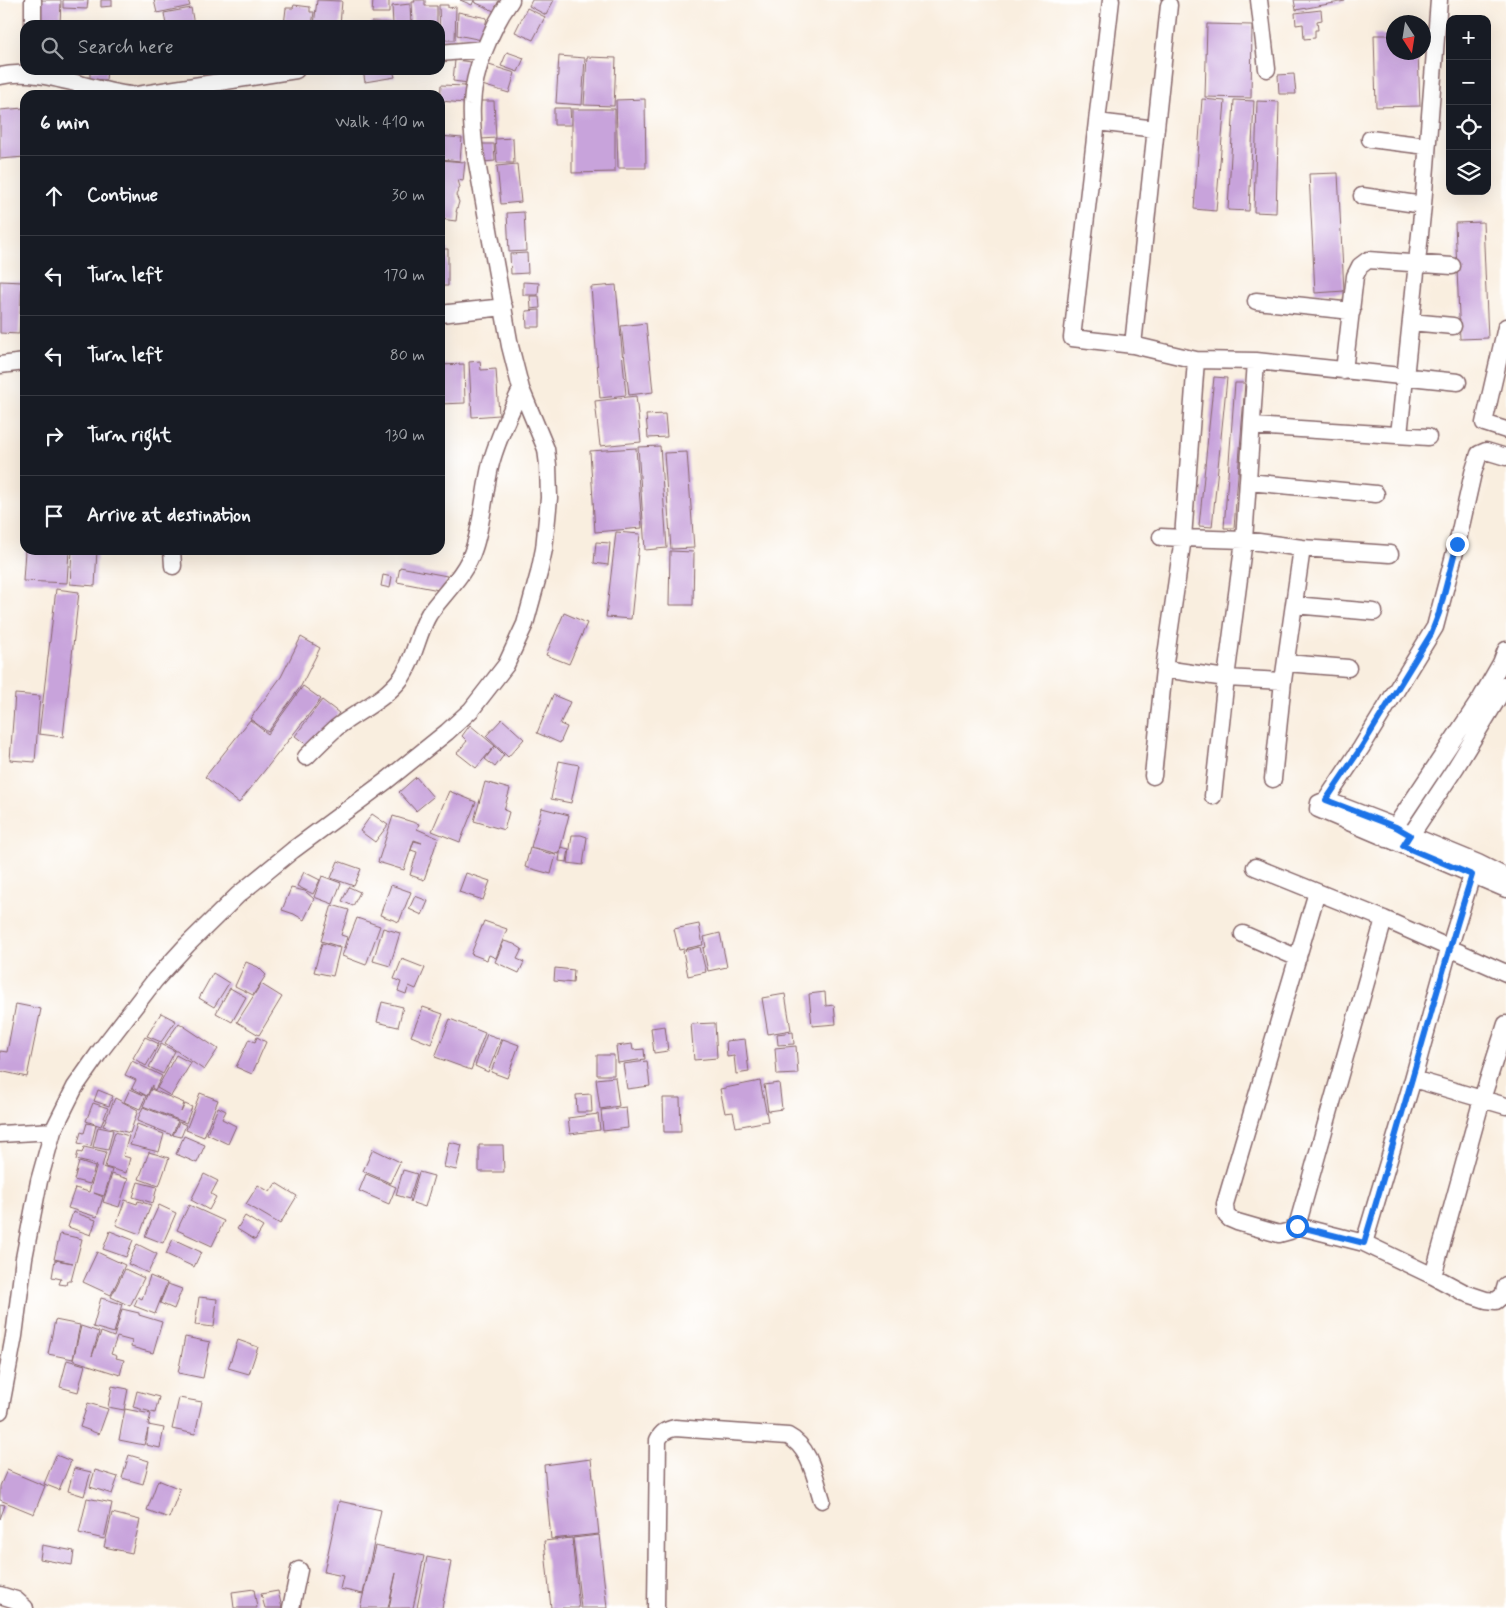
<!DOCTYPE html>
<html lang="en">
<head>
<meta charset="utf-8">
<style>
  body { margin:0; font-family:Mynerve,sans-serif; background:#20242c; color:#f1f3f6 }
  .controls { position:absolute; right:15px; top:15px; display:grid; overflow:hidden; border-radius:10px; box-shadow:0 5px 20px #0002 }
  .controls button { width:45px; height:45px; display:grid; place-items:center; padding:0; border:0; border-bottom:1px solid #363941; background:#171b24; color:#f1f3f6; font:25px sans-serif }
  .compass { position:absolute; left:1386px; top:15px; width:45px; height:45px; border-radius:50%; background:#171b24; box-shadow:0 5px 20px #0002; rotate:168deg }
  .stop { position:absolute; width:15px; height:15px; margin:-11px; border:4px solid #1a73e8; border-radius:50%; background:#fff }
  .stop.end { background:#1a73e8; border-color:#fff; box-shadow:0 1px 5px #0008 }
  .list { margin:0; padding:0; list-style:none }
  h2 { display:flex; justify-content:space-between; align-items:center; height:65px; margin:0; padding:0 20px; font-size:21px }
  h2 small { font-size:16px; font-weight:400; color:#9ea1a6 }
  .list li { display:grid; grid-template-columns:32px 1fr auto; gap:15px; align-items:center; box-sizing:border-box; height:80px; padding:0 20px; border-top:1px solid #363941 }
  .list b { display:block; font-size:19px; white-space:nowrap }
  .list em { font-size:16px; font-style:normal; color:#9ea1a6 }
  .icon { flex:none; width:28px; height:28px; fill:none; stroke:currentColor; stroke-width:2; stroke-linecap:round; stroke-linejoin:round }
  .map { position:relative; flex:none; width:1506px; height:1608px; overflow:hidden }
  .search { position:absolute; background:#171b24; box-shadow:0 5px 20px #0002; left:20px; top:20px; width:425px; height:55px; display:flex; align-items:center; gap:12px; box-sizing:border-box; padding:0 18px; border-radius:15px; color:#9ea1a6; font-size:19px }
  .panel { position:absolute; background:#171b24; box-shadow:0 5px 20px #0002; left:20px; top:90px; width:425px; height:465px; border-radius:15px }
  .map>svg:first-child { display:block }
  .building { fill:#c8a3db }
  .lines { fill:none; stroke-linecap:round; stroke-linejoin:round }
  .minor-casing { stroke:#87676a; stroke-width:19 }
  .minor { stroke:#fff; stroke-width:16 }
  .route { stroke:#1a73e8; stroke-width:6 }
</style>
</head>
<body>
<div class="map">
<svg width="1506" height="1608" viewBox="0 0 1506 1608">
  <rect width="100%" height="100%" fill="#fff"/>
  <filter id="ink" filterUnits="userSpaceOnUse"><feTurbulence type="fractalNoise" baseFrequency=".02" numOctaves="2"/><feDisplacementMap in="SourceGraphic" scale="10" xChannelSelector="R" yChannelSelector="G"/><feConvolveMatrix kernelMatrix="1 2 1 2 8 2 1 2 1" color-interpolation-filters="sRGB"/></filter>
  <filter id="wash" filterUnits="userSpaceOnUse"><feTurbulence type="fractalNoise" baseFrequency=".0096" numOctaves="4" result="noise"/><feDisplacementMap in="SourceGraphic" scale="20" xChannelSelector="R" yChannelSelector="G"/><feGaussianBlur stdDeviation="1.12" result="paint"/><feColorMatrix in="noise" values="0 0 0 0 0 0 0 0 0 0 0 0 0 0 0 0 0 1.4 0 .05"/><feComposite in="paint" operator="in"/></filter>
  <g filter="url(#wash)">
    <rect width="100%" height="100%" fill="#f9eedf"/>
    <g id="blocks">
      <path class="building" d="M38,0H61L60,25H38Z
        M63,0H88L87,9L63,8Z
        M101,0H112V6L101,7Z
        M154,0H188L190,6L157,13Z
        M317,0L342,1L340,25H314Z
        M373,0H389V13H372Z
        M414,0H425V6H437V25H413L412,2H415Z
        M460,0H474L472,5Z
        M475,0H499L494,11L474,2Z
        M532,0H554L546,15L529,6Z
        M1294,0H1345V1L1296,10Z
        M410,4L411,25H393L392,6Z
        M294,5L310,7V12H314L312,25H284L286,8H293Z
        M439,5H448V8L456,7L455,40H440Z
        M191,8L194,25H166L164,13Z
        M527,8L545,17L533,40L515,32Z
        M1321,10L1322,20L1317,21L1318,30H1315V38L1304,39L1303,24L1296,25L1295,13Z
        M458,12L487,18L482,40L457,35Z
        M371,22L391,23V25H371Z
        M1207,24L1252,25L1251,98L1205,97Z
        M1374,35H1394V52H1418L1420,106L1376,107Z
        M507,52L524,58L518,72L501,66Z
        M559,56L585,58L582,105L556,103Z
        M587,57L616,58L614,106L584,105Z
        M455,60L471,62L468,83L453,81Z
        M489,65L515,73L509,93L482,85Z
        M90,70H107L106,80L90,79Z
        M363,70H393L395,77L365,82Z
        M1294,74L1296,94H1279L1278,75Z
        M441,85L466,86L465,103L440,101Z
        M645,99L646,168H618L616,100Z
        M1202,99L1225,101L1216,211L1194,209Z
        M1234,100L1254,101L1249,211L1228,210Z
        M480,101H494L496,138L481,139Z
        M1257,101L1279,102L1276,213L1254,212Z
        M24,108L25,157L0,159V110Z
        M554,108H570L571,125H554Z
        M572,109H615V172L572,173Z
        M440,136L462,138L460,161L440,159Z
        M513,138L514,163H497L495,139Z
        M481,144H494L495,161L483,162Z
        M440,160L465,162L463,181L458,180L460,187L456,195L459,202L456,212H457L456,221L440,219Z
        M517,164L521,202L501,204L497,166Z
        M1338,173L1344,291L1315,293L1309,174Z
        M524,212L526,251L509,252L507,213Z
        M1483,222L1488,338L1460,339L1455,223Z
        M440,249H448V286H440Z
        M527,253L528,273L511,274L510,254Z
        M0,281L22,282L19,334L0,333Z
        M523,282L539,283L538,295H523Z
        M616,285L626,395L600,398L591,287Z
        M530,296H539L540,308L531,309Z
        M540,310V327H527L526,311Z
        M646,323L653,392L629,395L621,326Z
        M480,361L481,370L496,369L499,415L472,417L469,362Z
        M464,364L465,403L440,404V365Z
        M1214,377L1227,378L1212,527L1199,526Z
        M1235,383H1245L1234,528H1224Z
        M636,396L641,442L600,446L595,401Z
        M665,414L667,437L648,438L646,415Z
        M660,446L667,548L645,550L638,447Z
        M636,448L642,528L595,532L590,451Z
        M687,452L694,548L671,549L664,453Z
        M616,532L640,534L631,619L606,617Z
        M596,542L610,543L608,565L594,563Z
        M25,550H69L67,583L23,581Z
        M72,550H97L95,586L70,584Z
        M670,551L694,552L693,605H669Z
        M400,567L447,576L444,591L397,582Z
        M383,575L392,577L390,588L381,586Z
        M56,589L79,592L63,737L39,734Z
        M564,613L587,623L569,664L546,655Z
        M301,637L320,648L301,686L268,732L250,719L281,677Z
        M303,686L321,699L239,803L205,777L250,720L268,734Z
        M15,694L40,696L35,762L10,760Z
        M553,695L570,702L560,724L567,727L560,743L537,733Z
        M322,700L339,713L312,749L295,736Z
        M502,719L524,739L508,757L486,736Z
        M470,725L495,746L476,768L457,753L467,741L462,736Z
        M495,746L504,755L495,767L485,759Z
        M559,761L579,765L571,803L551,799Z
        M416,777L433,797L416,811L399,792Z
        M485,782L510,789L504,810L509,812L504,830L474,821Z
        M449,791L476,802L460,842L432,831Z
        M542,808L569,815L559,854L531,847Z
        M372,814L388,825L375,842L360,831Z
        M393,816L419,824L417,829L438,838L424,880L410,875L417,852L411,850L414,841L422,843L414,840L404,870L378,862Z
        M572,835H581L587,837L583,865L568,863Z
        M561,847L569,849L567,862L559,861Z
        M530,848L556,855L551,874L525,867Z
        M338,861L361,869L354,886L331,878Z
        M304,872L320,880L313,894L297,886Z
        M466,873L490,881L483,900L459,892Z
        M322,876L341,883L333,904L314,897Z
        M391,885L411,892L399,922L380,915Z
        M349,887L360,892L353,906L342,901Z
        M291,888L305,891L314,899L304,920L294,914L282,910Z
        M415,896L428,901L422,915L409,909Z
        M332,905L349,910L341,935L347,937L344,948L321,941Z
        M357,918L380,926L366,965L342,956Z
        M484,921L507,929L496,958L489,955L487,960L471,954Z
        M699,924L703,945L679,950L674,929Z
        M383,928L400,933L390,966L373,961Z
        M720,933L727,967L708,971L703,948L706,947L704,937Z
        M504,941L514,944L522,949L517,959L524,962L519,973L495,962Z
        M322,943L340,948L333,976L314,972Z
        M700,947L706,972L688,976L683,951Z
        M402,959L425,968L416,989L409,986L406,994L398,991L401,982L394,979Z
        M246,962L258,967L266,975L253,995L235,986Z
        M555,968L574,970L573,983L554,981Z
        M213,973L229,983L214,1007L199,998Z
        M261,984L282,997L259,1035L237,1022Z
        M230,988L246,997L232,1022L216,1013Z
        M825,992L826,1006L834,1005L836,1024L812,1026L809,994Z
        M785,994L791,1030L768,1034L762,998Z
        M382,1002L403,1007L398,1027L377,1022Z
        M16,1004L41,1009L27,1077L0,1071V1051L7,1052Z
        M423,1007L443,1014L431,1044L411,1036Z
        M161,1013L176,1021L161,1042L147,1036Z
        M450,1019L485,1033L471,1070L435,1057Z
        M179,1023L218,1049L204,1070L165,1043Z
        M715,1023L717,1058L694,1060L691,1024Z
        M665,1026L668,1051L654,1053L651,1028Z
        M793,1032L794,1044L778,1045L777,1034Z
        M487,1034L501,1039L488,1072L475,1066Z
        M145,1037L159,1044L146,1066L133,1058Z
        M257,1037L266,1042L252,1074L236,1067L249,1039L255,1042Z
        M503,1039L519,1045L507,1078L491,1072Z
        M745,1039L749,1072L736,1074L734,1056L727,1057L726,1041Z
        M161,1044L175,1051L163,1074L149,1067Z
        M632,1044L633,1050L644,1049L645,1059L618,1063L616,1046Z
        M796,1046L798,1074L777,1075L775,1048Z
        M176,1055L191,1063L171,1096L157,1088Z
        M597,1055H614V1075H597Z
        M132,1061L162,1076L155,1090L152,1088V1085L147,1096L132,1088L136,1080L125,1075Z
        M647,1061L650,1086L627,1089L623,1064Z
        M615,1077L619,1106L600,1109L596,1079Z
        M760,1081L768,1121L736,1127L733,1112L725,1113L720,1089Z
        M779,1083L782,1109L768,1111L764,1085Z
        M130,1089L146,1096L140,1109L124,1102Z
        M151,1089L184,1103L181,1112L185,1104L192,1107L186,1123L143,1106Z
        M98,1090L113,1096L109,1106L94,1101Z
        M200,1093L218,1100L204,1137L186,1130Z
        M591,1094L592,1112H577L576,1095Z
        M115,1098L138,1110L130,1133L103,1126Z
        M663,1098H680L681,1132H664Z
        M93,1103L108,1108L101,1126L86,1121Z
        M143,1107L178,1121L172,1135L137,1121Z
        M218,1107L226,1111L222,1119L236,1126L228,1144L207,1134Z
        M626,1107L628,1128L603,1131L601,1110Z
        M598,1114L600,1130L570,1134L568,1118Z
        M179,1122L186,1125L181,1137L173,1135Z
        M87,1123L96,1125L91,1146L78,1143L81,1132L84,1133Z
        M137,1124L164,1134L159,1152L130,1145Z
        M98,1127L113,1130L108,1150L93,1147Z
        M115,1132L129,1136L123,1156L130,1158L126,1173L105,1167Z
        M184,1136L205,1145L197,1163L176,1154Z
        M449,1142L462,1145L456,1170L444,1167Z
        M479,1145H503L504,1172H479Z
        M84,1147L106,1152L102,1167L112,1170L104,1196L94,1193L103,1197L97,1217L68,1208L75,1188L89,1192L97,1165L76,1160L78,1152L82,1153Z
        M373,1149L400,1162L390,1183L363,1171Z
        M149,1152L169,1158L159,1186L139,1179Z
        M79,1162L95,1167L90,1184L74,1180Z
        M403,1170L417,1174L409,1199L396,1195Z
        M419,1172L434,1176L425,1207L410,1202Z
        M112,1174L128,1179L119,1207L103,1202Z
        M204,1174L218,1181L211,1194L216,1197L209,1210L191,1200Z
        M366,1174L396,1187L389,1204L359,1191Z
        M138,1182L157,1187L153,1203L133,1197Z
        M276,1183L297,1196L280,1224L246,1204L258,1185L270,1192Z
        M125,1200L137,1204L138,1201L151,1205L140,1234L116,1225Z
        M159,1205L176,1213L163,1243L145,1236Z
        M189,1205L224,1221L212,1246L177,1230Z
        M73,1212L96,1220L91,1235L68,1227Z
        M245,1216L263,1227L255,1240L237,1229Z
        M110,1231L133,1240L126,1257L103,1249Z
        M60,1234L82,1239L71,1281H67L66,1285L59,1284L61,1279L52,1277L55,1260L73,1263L54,1259Z
        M173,1239L201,1252L194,1267L166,1254Z
        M137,1244L157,1254L148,1273L128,1264Z
        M97,1252L125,1265L111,1295L83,1282Z
        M125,1269L144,1278L130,1306L111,1297Z
        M150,1276L167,1283L155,1314L134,1306L138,1297L142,1299Z
        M168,1284L182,1289L174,1309L160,1303Z
        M199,1297L217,1299L214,1327L195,1325Z
        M101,1298L122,1304L114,1333L93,1327Z
        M122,1309L139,1313V1315L162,1322L153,1353L131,1347L132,1341L117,1337L111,1354L117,1356L116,1358L124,1360L120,1375L73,1360L81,1326L99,1332L92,1356L101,1332L114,1337Z
        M55,1320L80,1325L73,1359L48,1354Z
        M185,1337L210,1342L203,1378L178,1373Z
        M238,1340L258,1347L249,1374L228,1368Z
        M67,1360L85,1365L78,1392L60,1387Z
        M112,1386L128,1389L124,1410L108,1407Z
        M137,1391L159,1397L155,1413L133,1407Z
        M179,1398L202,1402L195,1434L172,1429Z
        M88,1403L108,1409L99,1434L80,1427Z
        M125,1409L151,1414L148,1425L164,1428L160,1448L146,1445L148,1429L144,1445L119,1440Z
        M56,1455L71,1461L59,1490L44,1484Z
        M129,1455L149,1461L143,1484L122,1478Z
        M591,1459L599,1534L551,1539L544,1465Z
        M74,1468L91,1472L84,1496L68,1491Z
        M7,1470L45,1486L34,1514L0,1500V1486Z
        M95,1470L118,1477L112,1494L90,1487Z
        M158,1480L180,1489L169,1518L147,1510Z
        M87,1498L112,1503L104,1539L79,1533Z
        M339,1501L381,1510L363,1594L340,1589L343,1576L324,1572Z
        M0,1504L5,1505L0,1519Z
        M112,1513L140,1520L132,1553L104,1547Z
        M599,1535L607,1608H581L573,1538Z
        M572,1538L579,1608H551L544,1541Z
        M42,1545L74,1551L72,1565L40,1559Z
        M375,1546L424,1556L413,1608H389L396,1573L388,1608H360Z
        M427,1557L451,1562L442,1608H417Z
        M254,1589L257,1608H234L232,1592Z
        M278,1591L282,1608H265L261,1594Z"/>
    </g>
  </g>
  <g filter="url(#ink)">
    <use href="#blocks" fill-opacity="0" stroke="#87676a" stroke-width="1"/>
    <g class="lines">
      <defs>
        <path id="minor" d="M1111,0L1072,338L1133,345L1196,360
          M1259,0L1267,69
          M33,25V0
          M440,53L485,49
          M0,76C39,66 90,91 131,95
          M137,95L296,70
          M1097,122L1156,129
          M1370,139L1427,146
          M1362,196L1423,205
          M1256,301L1352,311
          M440,314L504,307
          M1411,322L1453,326
          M1506,327L1484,423L1506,430
          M1133,345L1169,5
          M0,365L25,362
          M1344,371L1355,276L1360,266L1368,260L1452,266
          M1252,426L1428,437
          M1399,435L1423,205L1439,0
          M1506,457L1486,451L1479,454L1473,473L1457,544L1435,627L1361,748L1326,800L1319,803L1318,809L1506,889
          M1248,482L1376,494
          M1161,537L1183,538L1196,360L1256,361L1458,382
          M172,550L173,566
          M1294,605L1374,612
          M1286,663L1348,668
          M1164,669L1226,678L1283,681L1302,548
          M306,757C316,747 326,737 336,728C358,711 385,700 402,677C415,658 417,634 429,614C444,593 466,574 474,548C483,521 484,491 491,463C498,437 510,413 521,389
          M1153,776L1164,669L1183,538L1244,540L1302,548L1390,554
          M1273,779L1283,681
          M1213,796L1226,678L1244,540L1256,361
          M1326,800L1396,827L1410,835L1478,863L1506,877
          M1387,839L1481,698L1501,663L1506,650
          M1405,844L1456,767L1506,685
          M1255,867L1384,919L1506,973
          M1317,892L1225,1204L1226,1215L1230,1219L1237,1222L1279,1234L1290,1231L1297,1226L1364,1243L1433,1276L1465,1293L1486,1300L1496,1301L1503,1295L1506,1285
          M1243,934L1298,958
          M1413,1079L1506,1106
          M0,1134L53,1131
          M1297,1226L1384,919
          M1364,1243L1413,1079L1449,949L1472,875L1478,863
          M1433,1276L1482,1099L1506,1024
          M0,1411L14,1336L24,1258L39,1181L53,1131L75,1087L101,1050L155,980L187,945L238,895L293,850L386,781L447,732L471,710L506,665L525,624L539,573L544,549L549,498L548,465L546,449L521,389L510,346L475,152C473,136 471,121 472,105C473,71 491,28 511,0
          M0,1595L16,1600L25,1608
          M291,1608L299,1570
          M656,1608L658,1440C662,1432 666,1430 675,1428L788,1436C810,1447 815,1478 822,1500"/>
      </defs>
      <use href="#minor" class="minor-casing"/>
      <use href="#minor" class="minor"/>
    </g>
  </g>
  <g class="lines" filter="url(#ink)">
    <path class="route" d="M1297,1226L1364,1243C1401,1121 1434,997 1472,875L1403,846L1410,835L1396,827L1326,800L1361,748L1431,634L1439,613L1457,544"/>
  </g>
</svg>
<div class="controls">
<button>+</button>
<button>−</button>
<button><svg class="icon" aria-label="locate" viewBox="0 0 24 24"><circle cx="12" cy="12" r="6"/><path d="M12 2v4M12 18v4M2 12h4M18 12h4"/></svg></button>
<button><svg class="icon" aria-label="layers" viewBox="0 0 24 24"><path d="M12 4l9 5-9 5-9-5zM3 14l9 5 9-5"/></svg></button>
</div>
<svg class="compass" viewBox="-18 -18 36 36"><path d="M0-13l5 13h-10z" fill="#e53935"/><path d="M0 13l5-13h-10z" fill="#9ea1a6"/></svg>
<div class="stop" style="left:1297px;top:1226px"></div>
<div class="stop end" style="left:1457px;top:544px"></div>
<div class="search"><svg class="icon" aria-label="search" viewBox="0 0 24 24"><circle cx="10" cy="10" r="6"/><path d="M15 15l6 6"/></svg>Search here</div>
<section class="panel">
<h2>6 min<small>Walk · 410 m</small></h2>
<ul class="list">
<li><svg class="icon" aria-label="ahead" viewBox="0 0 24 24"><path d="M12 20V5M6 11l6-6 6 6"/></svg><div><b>Continue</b></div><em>30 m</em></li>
<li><svg class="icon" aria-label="left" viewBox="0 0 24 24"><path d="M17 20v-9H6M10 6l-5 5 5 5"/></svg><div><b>Turn left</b></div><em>170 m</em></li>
<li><svg class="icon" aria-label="left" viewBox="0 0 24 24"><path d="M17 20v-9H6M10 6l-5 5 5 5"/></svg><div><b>Turn left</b></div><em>80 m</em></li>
<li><svg class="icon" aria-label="right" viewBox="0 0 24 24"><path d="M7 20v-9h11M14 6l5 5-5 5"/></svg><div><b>Turn right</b></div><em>130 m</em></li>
<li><svg class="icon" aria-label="arrive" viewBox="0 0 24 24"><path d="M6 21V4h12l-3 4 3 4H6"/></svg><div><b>Arrive at destination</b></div></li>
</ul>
</section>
</div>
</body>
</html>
